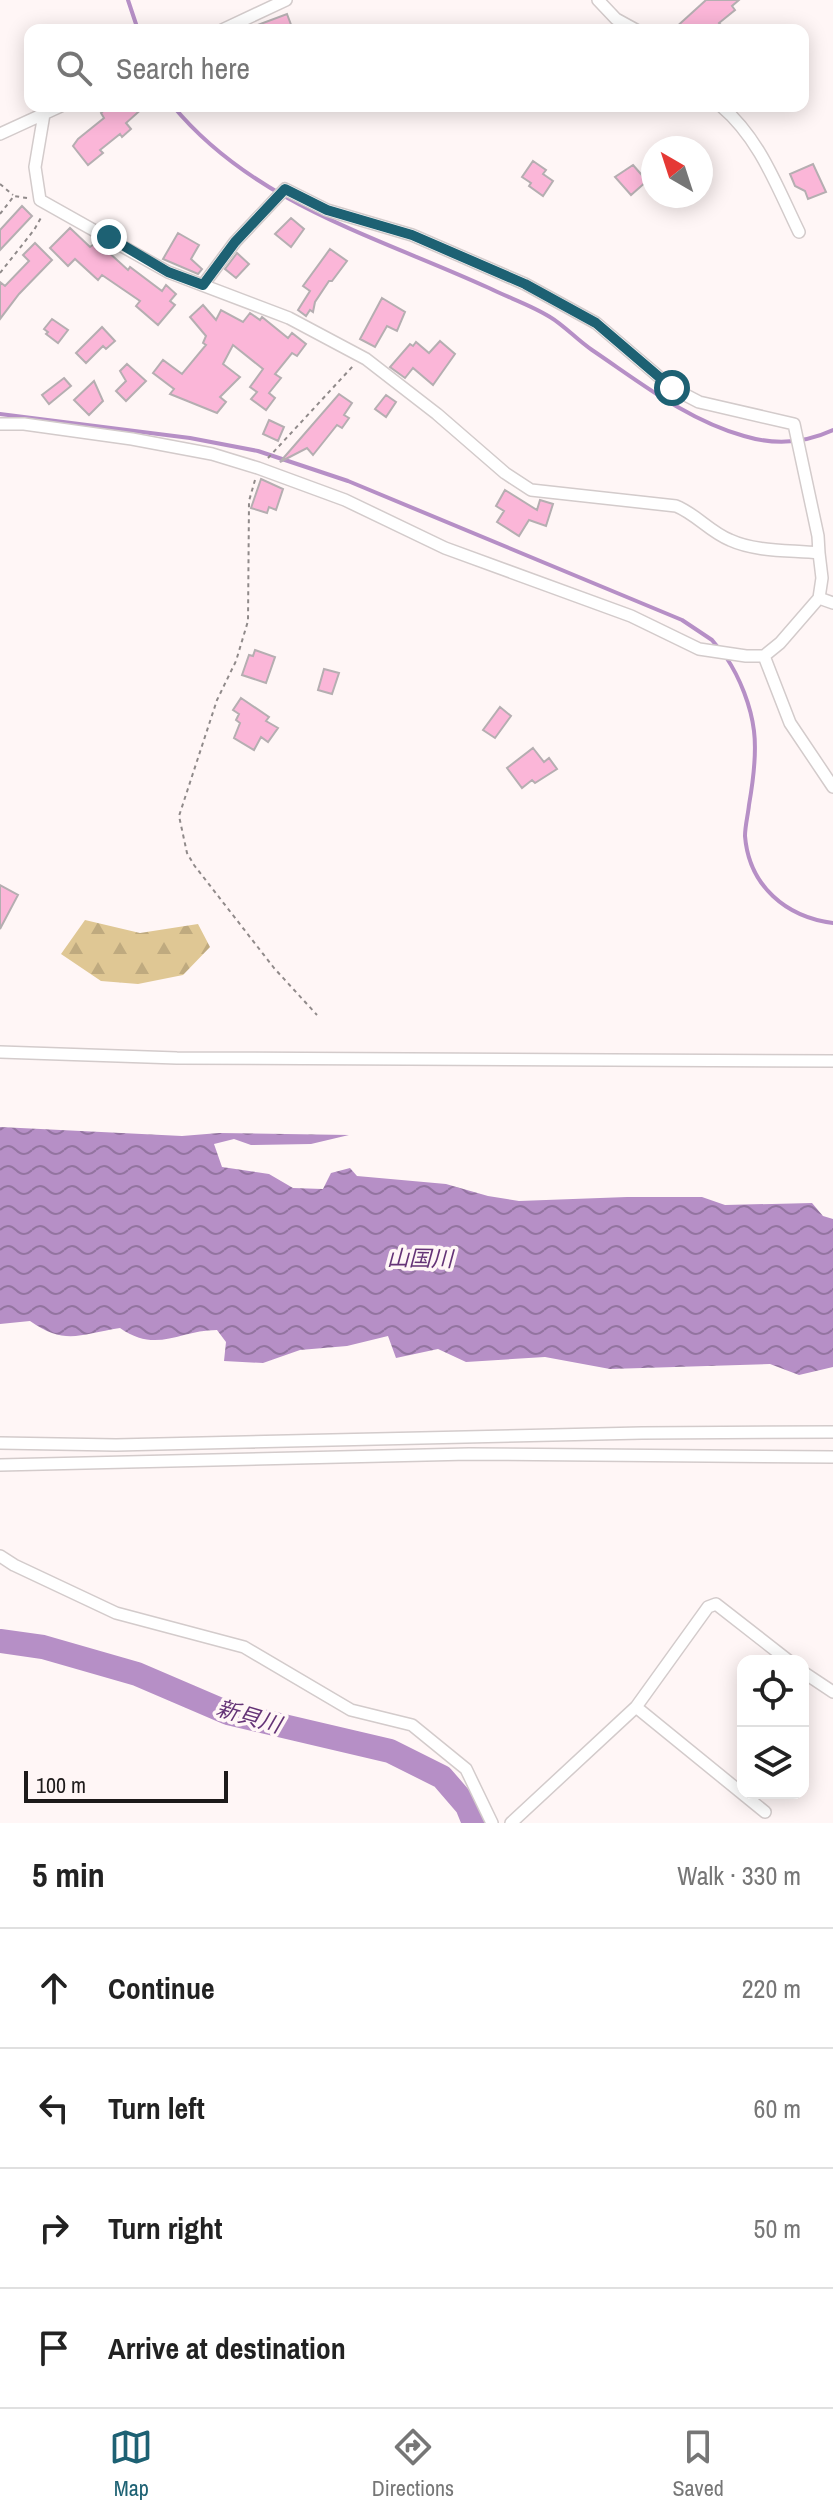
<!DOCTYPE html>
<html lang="en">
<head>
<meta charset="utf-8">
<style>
  body { margin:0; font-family:"Archivo Narrow","Noto Sans JP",sans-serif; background:#f6f6f6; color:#222 }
  .controls { position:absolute; right:24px; bottom:24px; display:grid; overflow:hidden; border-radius:16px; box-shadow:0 4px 20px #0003 }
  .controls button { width:72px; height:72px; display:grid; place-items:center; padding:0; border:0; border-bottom:2px solid #e0e0e0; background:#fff; color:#222; font:40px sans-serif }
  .compass { position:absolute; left:641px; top:136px; width:72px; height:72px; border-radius:50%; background:#fff; box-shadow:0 4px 20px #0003; rotate:321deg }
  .scale { position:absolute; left:24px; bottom:20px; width:204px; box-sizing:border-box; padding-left:8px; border:4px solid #1d1a1a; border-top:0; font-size:22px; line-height:28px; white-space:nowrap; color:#1d1a1a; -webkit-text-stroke:6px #fff6f6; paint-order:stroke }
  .stop { position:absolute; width:24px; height:24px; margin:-18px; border:6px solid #1d6173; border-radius:50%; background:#fff }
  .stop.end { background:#1d6173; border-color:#fff; box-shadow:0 2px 8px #0008 }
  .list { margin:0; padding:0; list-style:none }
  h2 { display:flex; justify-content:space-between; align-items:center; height:104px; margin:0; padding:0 32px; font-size:34px }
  h2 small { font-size:26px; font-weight:400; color:#767676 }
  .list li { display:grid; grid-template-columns:52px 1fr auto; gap:24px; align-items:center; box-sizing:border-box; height:120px; padding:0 32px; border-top:2px solid #e0e0e0 }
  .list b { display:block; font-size:30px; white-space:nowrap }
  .list em { font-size:26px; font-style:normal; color:#767676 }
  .icon { flex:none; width:44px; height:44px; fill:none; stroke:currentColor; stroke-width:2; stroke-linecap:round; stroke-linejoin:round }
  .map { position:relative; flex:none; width:833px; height:1823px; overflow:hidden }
  .search { position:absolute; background:#fff; box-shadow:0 4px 20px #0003; left:24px; right:24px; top:24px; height:88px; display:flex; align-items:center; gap:20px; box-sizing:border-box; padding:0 28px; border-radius:16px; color:#767676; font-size:30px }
  .sheet { height:584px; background:#fff }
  nav { display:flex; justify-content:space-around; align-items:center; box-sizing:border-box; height:112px; border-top:2px solid #e0e0e0; background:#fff; font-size:22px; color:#767676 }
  nav a { display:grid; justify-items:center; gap:4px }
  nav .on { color:#1d6173 }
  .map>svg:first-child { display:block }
  .forest { fill:url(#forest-firs) }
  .water { fill:url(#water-waves) }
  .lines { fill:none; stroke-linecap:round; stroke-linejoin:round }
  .stream { stroke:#b68fc6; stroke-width:4 }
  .river { stroke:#b68fc6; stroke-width:24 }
  .building { fill:#fbb6d8; stroke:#b5aeb1; stroke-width:2 }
  .minor-casing { stroke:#d3cbcb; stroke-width:14 }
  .path { stroke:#908a8a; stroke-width:2; stroke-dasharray:4 4; stroke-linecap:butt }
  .minor { stroke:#fff; stroke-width:11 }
  .route { stroke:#1d6173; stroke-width:10 }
  .labels { text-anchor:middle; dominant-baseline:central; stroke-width:7; stroke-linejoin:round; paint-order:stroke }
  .water-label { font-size:22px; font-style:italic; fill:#643376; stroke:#fff6f6 }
</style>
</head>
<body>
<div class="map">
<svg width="833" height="1823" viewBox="0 0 833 1823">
  <defs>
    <pattern id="forest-firs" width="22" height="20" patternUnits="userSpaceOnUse" patternTransform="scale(2)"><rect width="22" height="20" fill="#dfc794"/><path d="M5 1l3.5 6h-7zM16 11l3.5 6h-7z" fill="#bfaa7f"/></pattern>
    <pattern id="water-waves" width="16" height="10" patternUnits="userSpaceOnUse" patternTransform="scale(2)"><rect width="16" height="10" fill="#b68fc6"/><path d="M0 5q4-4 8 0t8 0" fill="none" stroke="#9374a0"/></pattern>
  </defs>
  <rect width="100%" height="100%" fill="#fff6f6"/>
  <path class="forest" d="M85,920L140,933L198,924L210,947L183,975L138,984L101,981L61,954Z"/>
  <path class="water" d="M0,1127L182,1136L219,1133L349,1135L311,1144L251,1145L234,1139L214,1144L222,1167L269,1174L293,1188L323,1189L331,1173L350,1168L357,1176L446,1184L488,1196L519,1201L627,1197H702L725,1205L812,1203L823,1216L833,1219V1367L799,1375L770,1364L610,1369L545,1357L466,1362L438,1349L396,1358L388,1336L347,1346L300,1350L263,1363L224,1361L226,1342L217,1330C179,1330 157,1354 120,1328C80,1334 66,1346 30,1321L0,1324Z"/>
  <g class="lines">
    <path class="stream" d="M128,0L138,30
      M173,106C254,204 378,237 489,288C509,298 531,305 550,317C565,326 577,340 592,350C641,383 687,420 744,436C774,445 805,443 833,430
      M0,414L190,438L258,451L348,481L682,620L712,640L720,650
      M726,657C740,678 751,706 754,731C757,755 753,782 749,805C748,815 745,826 745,836C749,886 786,917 833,923"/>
    <path class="river" d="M0,1641L43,1647L137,1674L228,1713L390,1751L442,1777L467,1806L474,1823"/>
  </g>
  <path class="building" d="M706,0H739L732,6L735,10L719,23L726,30H673Z
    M287,14L293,30H248L247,29Z
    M109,106H145L126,123L131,129L122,137L120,134L100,150L103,153L88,165L73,146L78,139L104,118L101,113Z
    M533,161L546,170L543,174L553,181L543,196L529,186L531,183L522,177Z
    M813,164L826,192L808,199L805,191L795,186L790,174Z
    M633,165L647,181L631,195L615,177Z
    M22,206L32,216L0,250V230Z
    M291,218L304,229L291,247L275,234Z
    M70,228L90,247L94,244L103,253L106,250L128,270L130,267L162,291L166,285L176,294L170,301L175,305L158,325L136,306L140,301L102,275L98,280L75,259L68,266L50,248Z
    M178,233L199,245L191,259L202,269L198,274L163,259Z
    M35,243L52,260L19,294L0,319V282L5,286L29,261L23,255Z
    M330,249L347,261L332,281H329L315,302L313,312L310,310L306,316L298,310L310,291L303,286Z
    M237,253L249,264L236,278L225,269Z
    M382,298L405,312L397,331L387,326L375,347L360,339Z
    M203,305L216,320L221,310L243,322L250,313L260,320L262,317L288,338L292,333L306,344L297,356L292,353L275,374L281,378L269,393L275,398L266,410L251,399L257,392L250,387L263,369L233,345L223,364L240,377L220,397L226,402L217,413L170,394L174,389L153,373L163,360L182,374L206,345L203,343L206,336L190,317Z
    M52,319L68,330L58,343L46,334L48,332L44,329Z
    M102,327L115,341L106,349L103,346L86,363L76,353Z
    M440,341L455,354L433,385L413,368L405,378L390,367L410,344L413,346L416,342L429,353Z
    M127,364L146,381L126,401L116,391L126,381L120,371Z
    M64,378L71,386L49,404L42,395Z
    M94,381L103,401L89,415L74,400Z
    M339,394L352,403L344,415L349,418L342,428L337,425L313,455L307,448L280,462Z
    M386,395L396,402L386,417L375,409Z
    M269,420L284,427L278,441L263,434Z
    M261,479L283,489L276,510L269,507L267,513L251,508Z
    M505,490L537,510L540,500L553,504L546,526L529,520L519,536L497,522L504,511L496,506Z
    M255,650L275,657L266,683L242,675L249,655L253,656Z
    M324,669L339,673L332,694L318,690Z
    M241,698L269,717L266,721L278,728L268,742L261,737L254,750L234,738L240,723L236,720L239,714L233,710Z
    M500,707L511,716L495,738L483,730Z
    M533,748L544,762L549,758L557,769L535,783L532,780L522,788L507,768Z
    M0,885L18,895L0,929Z"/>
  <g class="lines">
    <defs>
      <path id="minor" d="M598,0L616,19L636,30
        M222,30L286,0
        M721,106C760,139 777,187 799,232
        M0,134L61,106
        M203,285L235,242L285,189L327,210L412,235L525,284L596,323L672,388L699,402L794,424L818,536L819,553
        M0,424H24L132,439L212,454L258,468L345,500L445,548L631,616L699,649L746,656H764L780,643L819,598L822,578L819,553C790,550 756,552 730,540C710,532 696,514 676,506L531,490L505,473L437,414L366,359L289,318L168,272L40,200L35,167L44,114
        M819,598L833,603
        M764,656L790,723L833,787
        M0,1052L177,1058L833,1061
        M0,1443L116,1445L642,1433L833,1432
        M0,1465L469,1454L833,1457
        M0,1556L14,1565L116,1613L244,1647L351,1710L412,1725L466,1769L492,1823
        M803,1672L833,1692
        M636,1707L765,1812
        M511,1823L636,1707L708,1607L716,1604L789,1661"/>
    </defs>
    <use href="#minor" class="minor-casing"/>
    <path class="path" d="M0,184L13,195
      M0,214L14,196L27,198
      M0,273L34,230L42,216
      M268,458L353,366
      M255,480L249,501L248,621L236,661L217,700L179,816L187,853L194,865L274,968L317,1015"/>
    <use href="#minor" class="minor"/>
  </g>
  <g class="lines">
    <path class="route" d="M109,237L168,272L203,285L235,242L285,189L327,210L412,235L525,284L596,323L672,388"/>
  </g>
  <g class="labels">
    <g class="water-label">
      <text transform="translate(420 1258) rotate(1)">山国川</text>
      <text transform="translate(249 1716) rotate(16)">新貝川</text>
    </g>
  </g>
</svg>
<div class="controls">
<button><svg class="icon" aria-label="locate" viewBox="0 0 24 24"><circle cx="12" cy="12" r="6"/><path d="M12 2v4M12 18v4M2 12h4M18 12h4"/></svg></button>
<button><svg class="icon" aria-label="layers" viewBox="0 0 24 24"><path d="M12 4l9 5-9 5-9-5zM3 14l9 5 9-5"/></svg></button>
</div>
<svg class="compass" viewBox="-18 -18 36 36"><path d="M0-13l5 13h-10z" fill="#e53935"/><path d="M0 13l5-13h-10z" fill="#767676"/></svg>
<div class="scale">100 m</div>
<div class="stop" style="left:672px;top:388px"></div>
<div class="stop end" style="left:109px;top:237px"></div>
<div class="search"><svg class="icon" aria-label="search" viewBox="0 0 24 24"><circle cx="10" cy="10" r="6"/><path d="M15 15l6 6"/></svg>Search here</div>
</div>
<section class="sheet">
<h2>5 min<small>Walk · 330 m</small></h2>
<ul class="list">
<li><svg class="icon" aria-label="ahead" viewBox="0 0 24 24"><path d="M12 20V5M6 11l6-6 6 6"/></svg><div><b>Continue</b></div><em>220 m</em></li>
<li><svg class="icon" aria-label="left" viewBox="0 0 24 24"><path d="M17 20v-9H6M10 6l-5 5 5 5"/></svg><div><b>Turn left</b></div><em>60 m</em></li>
<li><svg class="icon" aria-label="right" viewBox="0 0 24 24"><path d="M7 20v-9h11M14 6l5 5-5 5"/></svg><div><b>Turn right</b></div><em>50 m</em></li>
<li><svg class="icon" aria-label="arrive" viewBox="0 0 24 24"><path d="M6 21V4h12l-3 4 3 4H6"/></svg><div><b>Arrive at destination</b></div></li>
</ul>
</section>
<nav>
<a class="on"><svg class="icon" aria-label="map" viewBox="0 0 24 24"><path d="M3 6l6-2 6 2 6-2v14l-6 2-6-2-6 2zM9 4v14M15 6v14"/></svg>Map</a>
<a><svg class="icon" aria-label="directions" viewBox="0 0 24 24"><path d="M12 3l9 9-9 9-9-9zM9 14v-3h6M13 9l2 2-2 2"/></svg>Directions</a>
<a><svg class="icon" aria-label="saved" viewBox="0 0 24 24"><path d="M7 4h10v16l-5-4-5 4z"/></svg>Saved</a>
</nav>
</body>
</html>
